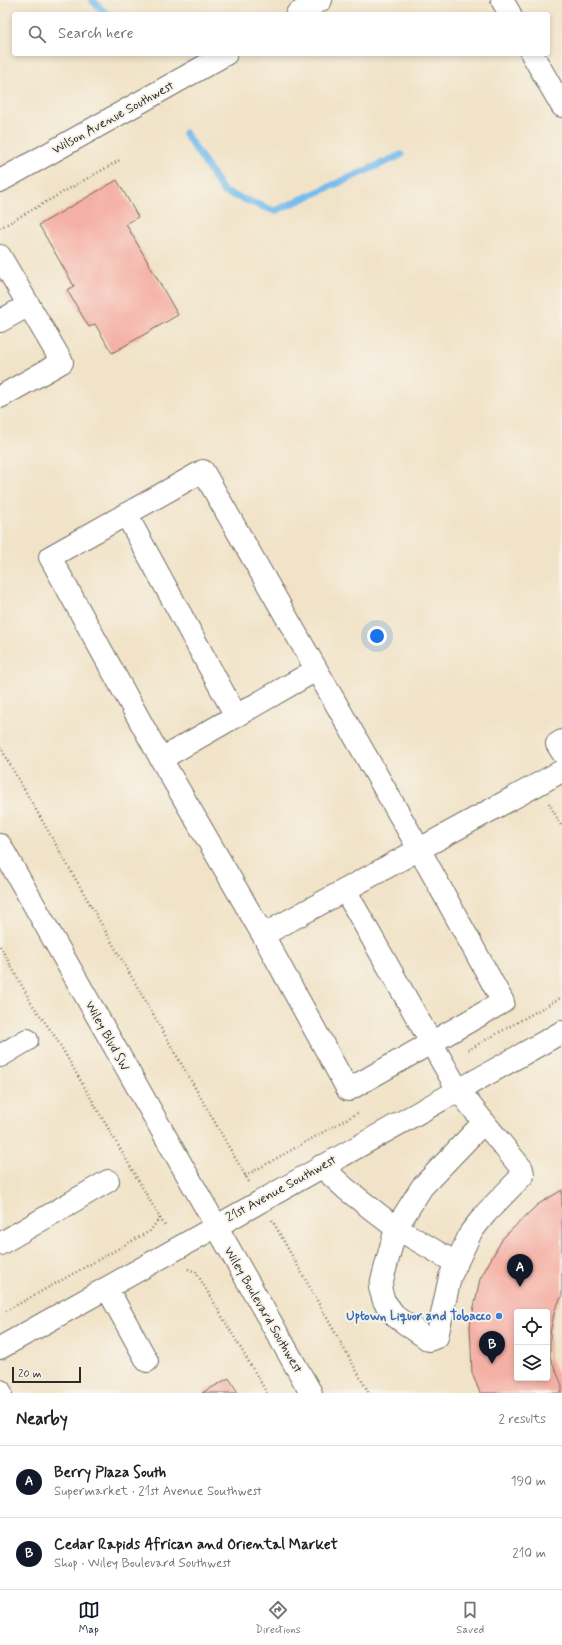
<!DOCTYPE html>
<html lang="en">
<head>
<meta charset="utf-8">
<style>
  body { margin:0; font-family:Mynerve,sans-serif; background:#f2f2f2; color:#202124 }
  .controls { position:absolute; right:12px; bottom:12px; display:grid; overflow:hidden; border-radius:4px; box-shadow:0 2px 6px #0003 }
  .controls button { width:36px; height:36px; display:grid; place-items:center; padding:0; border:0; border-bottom:1px solid #e0e0e0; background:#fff; color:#202124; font:20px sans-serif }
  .scale { position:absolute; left:12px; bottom:10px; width:69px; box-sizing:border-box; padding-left:4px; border:2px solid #2b2b2b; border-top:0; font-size:11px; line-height:14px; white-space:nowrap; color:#2b2b2b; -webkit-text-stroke:3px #f7f3e8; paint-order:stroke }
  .you { position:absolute; left:377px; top:636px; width:14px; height:14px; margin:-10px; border:3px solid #fff; border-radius:50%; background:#1a73e8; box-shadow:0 0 0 6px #1a73e833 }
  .badge { display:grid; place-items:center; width:26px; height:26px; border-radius:50%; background:#111827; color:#fff; font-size:13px; font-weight:700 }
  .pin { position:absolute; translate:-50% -33px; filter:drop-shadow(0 1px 2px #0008) }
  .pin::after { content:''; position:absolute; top:21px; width:14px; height:12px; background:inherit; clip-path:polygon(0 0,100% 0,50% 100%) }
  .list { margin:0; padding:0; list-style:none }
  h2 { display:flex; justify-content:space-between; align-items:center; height:52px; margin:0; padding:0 16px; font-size:17px }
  h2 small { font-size:13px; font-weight:400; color:#757577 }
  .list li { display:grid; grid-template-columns:26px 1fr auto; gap:12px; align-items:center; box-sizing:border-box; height:72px; padding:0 16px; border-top:1px solid #e0e0e0 }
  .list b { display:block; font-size:15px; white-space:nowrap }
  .list p { margin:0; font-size:13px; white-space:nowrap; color:#757577 }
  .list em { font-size:13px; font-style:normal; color:#757577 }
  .icon { flex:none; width:22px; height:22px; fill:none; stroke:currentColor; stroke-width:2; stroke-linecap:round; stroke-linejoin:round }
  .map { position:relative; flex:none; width:562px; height:1393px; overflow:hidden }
  .search { position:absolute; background:#fff; box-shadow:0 2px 6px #0003; left:12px; right:12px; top:12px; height:44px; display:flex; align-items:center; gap:10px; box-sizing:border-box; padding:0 14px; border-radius:4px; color:#757577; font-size:15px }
  .sheet { height:196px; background:#fff }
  nav { display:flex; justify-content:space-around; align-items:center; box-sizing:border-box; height:56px; border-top:1px solid #e0e0e0; background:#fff; font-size:11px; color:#757577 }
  nav a { display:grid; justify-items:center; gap:2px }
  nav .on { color:#111827 }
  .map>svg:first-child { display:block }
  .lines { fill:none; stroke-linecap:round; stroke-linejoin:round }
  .stream { stroke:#75bced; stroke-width:7 }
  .building { fill:#f5b0a6; fill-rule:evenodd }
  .minor-casing { stroke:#706b62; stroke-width:24 }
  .path { stroke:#706b62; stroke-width:2.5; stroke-dasharray:1 3; stroke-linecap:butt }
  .minor { stroke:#fff; stroke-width:22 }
  .shop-dot { fill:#3f7fe0; stroke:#f7f3e8; stroke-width:1.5 }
  .labels { text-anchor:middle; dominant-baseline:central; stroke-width:4; stroke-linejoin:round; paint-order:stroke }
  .street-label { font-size:13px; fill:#2b2b2b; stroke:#f7f3e8 }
  .shop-label { font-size:13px; font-weight:bold; fill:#366cbe; stroke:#f7f3e8; text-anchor:end }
</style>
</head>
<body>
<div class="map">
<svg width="562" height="1393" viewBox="0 0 562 1393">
  <rect width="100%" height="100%" fill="#f7f3e8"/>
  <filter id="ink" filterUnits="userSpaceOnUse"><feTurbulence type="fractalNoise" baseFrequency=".025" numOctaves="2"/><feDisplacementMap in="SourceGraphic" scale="8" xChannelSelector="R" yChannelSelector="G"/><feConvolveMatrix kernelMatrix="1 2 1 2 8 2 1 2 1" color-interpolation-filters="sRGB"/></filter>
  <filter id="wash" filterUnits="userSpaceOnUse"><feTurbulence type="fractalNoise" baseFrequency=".012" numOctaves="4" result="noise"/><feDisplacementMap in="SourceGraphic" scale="16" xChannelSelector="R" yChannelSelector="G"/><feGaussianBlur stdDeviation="0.9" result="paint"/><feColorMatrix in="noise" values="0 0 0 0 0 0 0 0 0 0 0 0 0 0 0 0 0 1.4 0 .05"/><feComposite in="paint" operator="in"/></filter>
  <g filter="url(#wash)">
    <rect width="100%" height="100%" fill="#f1e3c8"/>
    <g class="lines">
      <path class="stream" d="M92,0L107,14
        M185,133L224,192L275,211L401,155"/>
    </g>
    <g id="blocks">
      <path class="building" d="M117,180L138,217L126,224L178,315L112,353L95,324L89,327L67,290L74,286L39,225Z
        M562,1190V1296L555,1309L550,1333V1357L562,1385V1393H480L472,1373L470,1325L480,1279L503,1238L537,1205ZM517,1312H547V1378H517Z
        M229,1378L238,1393H202Z"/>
    </g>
  </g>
  <g filter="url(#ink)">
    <use href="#blocks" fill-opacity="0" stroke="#706b62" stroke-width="1"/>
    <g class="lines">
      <defs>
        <path id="minor" d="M502,0L510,14
          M297,14L321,0
          M532,54L562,106
          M0,181L226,54
          M0,256L62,362L0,397
          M0,321L29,305
          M126,514L236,716
          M562,741L557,744L562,752
          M161,759L316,670
          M0,845L311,1393
          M345,890L458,1090L522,1169L523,1175L486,1213L471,1232L450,1277L437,1337L429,1340L396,1317L384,1301L380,1288L396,1228L422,1187L484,1122
          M263,935L161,759L50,557L203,471L419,849L503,1002L348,1090L263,935L562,771
          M0,1056L27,1040
          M321,1166L346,1189L396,1228L456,1263
          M0,1244L108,1181
          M107,1288L147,1361
          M0,1348L562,1032
          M0,1391L1,1393"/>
      </defs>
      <use href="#minor" class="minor-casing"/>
      <path class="path" d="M0,228L120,160
        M0,747L249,1182
        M549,803L562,827
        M0,946L32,1004L56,1038L160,1218L150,1231L6,1311
        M468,1050L562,997
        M245,1176L359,1112
        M160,1218L165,1226
        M272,1220L369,1393
        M188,1269L196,1272L267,1393"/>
      <use href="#minor" class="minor"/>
    </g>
  </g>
  <circle class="shop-dot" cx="499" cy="1316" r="4"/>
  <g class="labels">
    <g class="street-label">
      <text transform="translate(113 118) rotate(-29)">Wilson Avenue Southwest</text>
      <text transform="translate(107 1036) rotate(61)">Wiley Blvd SW</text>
      <text transform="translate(281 1189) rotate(-29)">21st Avenue Southwest</text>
      <text transform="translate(263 1310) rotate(60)">Wiley Boulevard Southwest</text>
    </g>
    <g class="shop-label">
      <text x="491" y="1316">Uptown Liquor and Tobacco</text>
    </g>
  </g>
</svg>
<div class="controls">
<button><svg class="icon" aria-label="locate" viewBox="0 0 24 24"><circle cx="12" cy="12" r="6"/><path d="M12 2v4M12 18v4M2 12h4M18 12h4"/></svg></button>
<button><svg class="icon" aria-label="layers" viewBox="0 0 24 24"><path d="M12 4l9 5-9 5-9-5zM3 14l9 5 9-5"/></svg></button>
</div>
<div class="scale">20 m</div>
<div class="you"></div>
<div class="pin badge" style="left:520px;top:1287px">A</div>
<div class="pin badge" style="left:492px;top:1364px">B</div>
<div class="search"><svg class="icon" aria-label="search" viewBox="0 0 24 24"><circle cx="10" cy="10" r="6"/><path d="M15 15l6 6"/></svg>Search here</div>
</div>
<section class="sheet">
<h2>Nearby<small>2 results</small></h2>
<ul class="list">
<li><span class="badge">A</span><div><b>Berry Plaza South</b><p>Supermarket · 21st Avenue Southwest</p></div><em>190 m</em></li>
<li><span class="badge">B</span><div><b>Cedar Rapids African and Oriental Market</b><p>Shop · Wiley Boulevard Southwest</p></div><em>210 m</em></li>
</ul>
</section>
<nav>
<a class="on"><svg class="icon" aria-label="map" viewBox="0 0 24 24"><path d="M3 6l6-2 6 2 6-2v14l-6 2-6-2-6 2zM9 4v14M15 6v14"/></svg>Map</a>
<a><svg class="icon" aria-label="directions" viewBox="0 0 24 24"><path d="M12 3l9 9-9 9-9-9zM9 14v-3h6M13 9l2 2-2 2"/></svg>Directions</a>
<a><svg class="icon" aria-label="saved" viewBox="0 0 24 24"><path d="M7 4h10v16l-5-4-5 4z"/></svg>Saved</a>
</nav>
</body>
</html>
